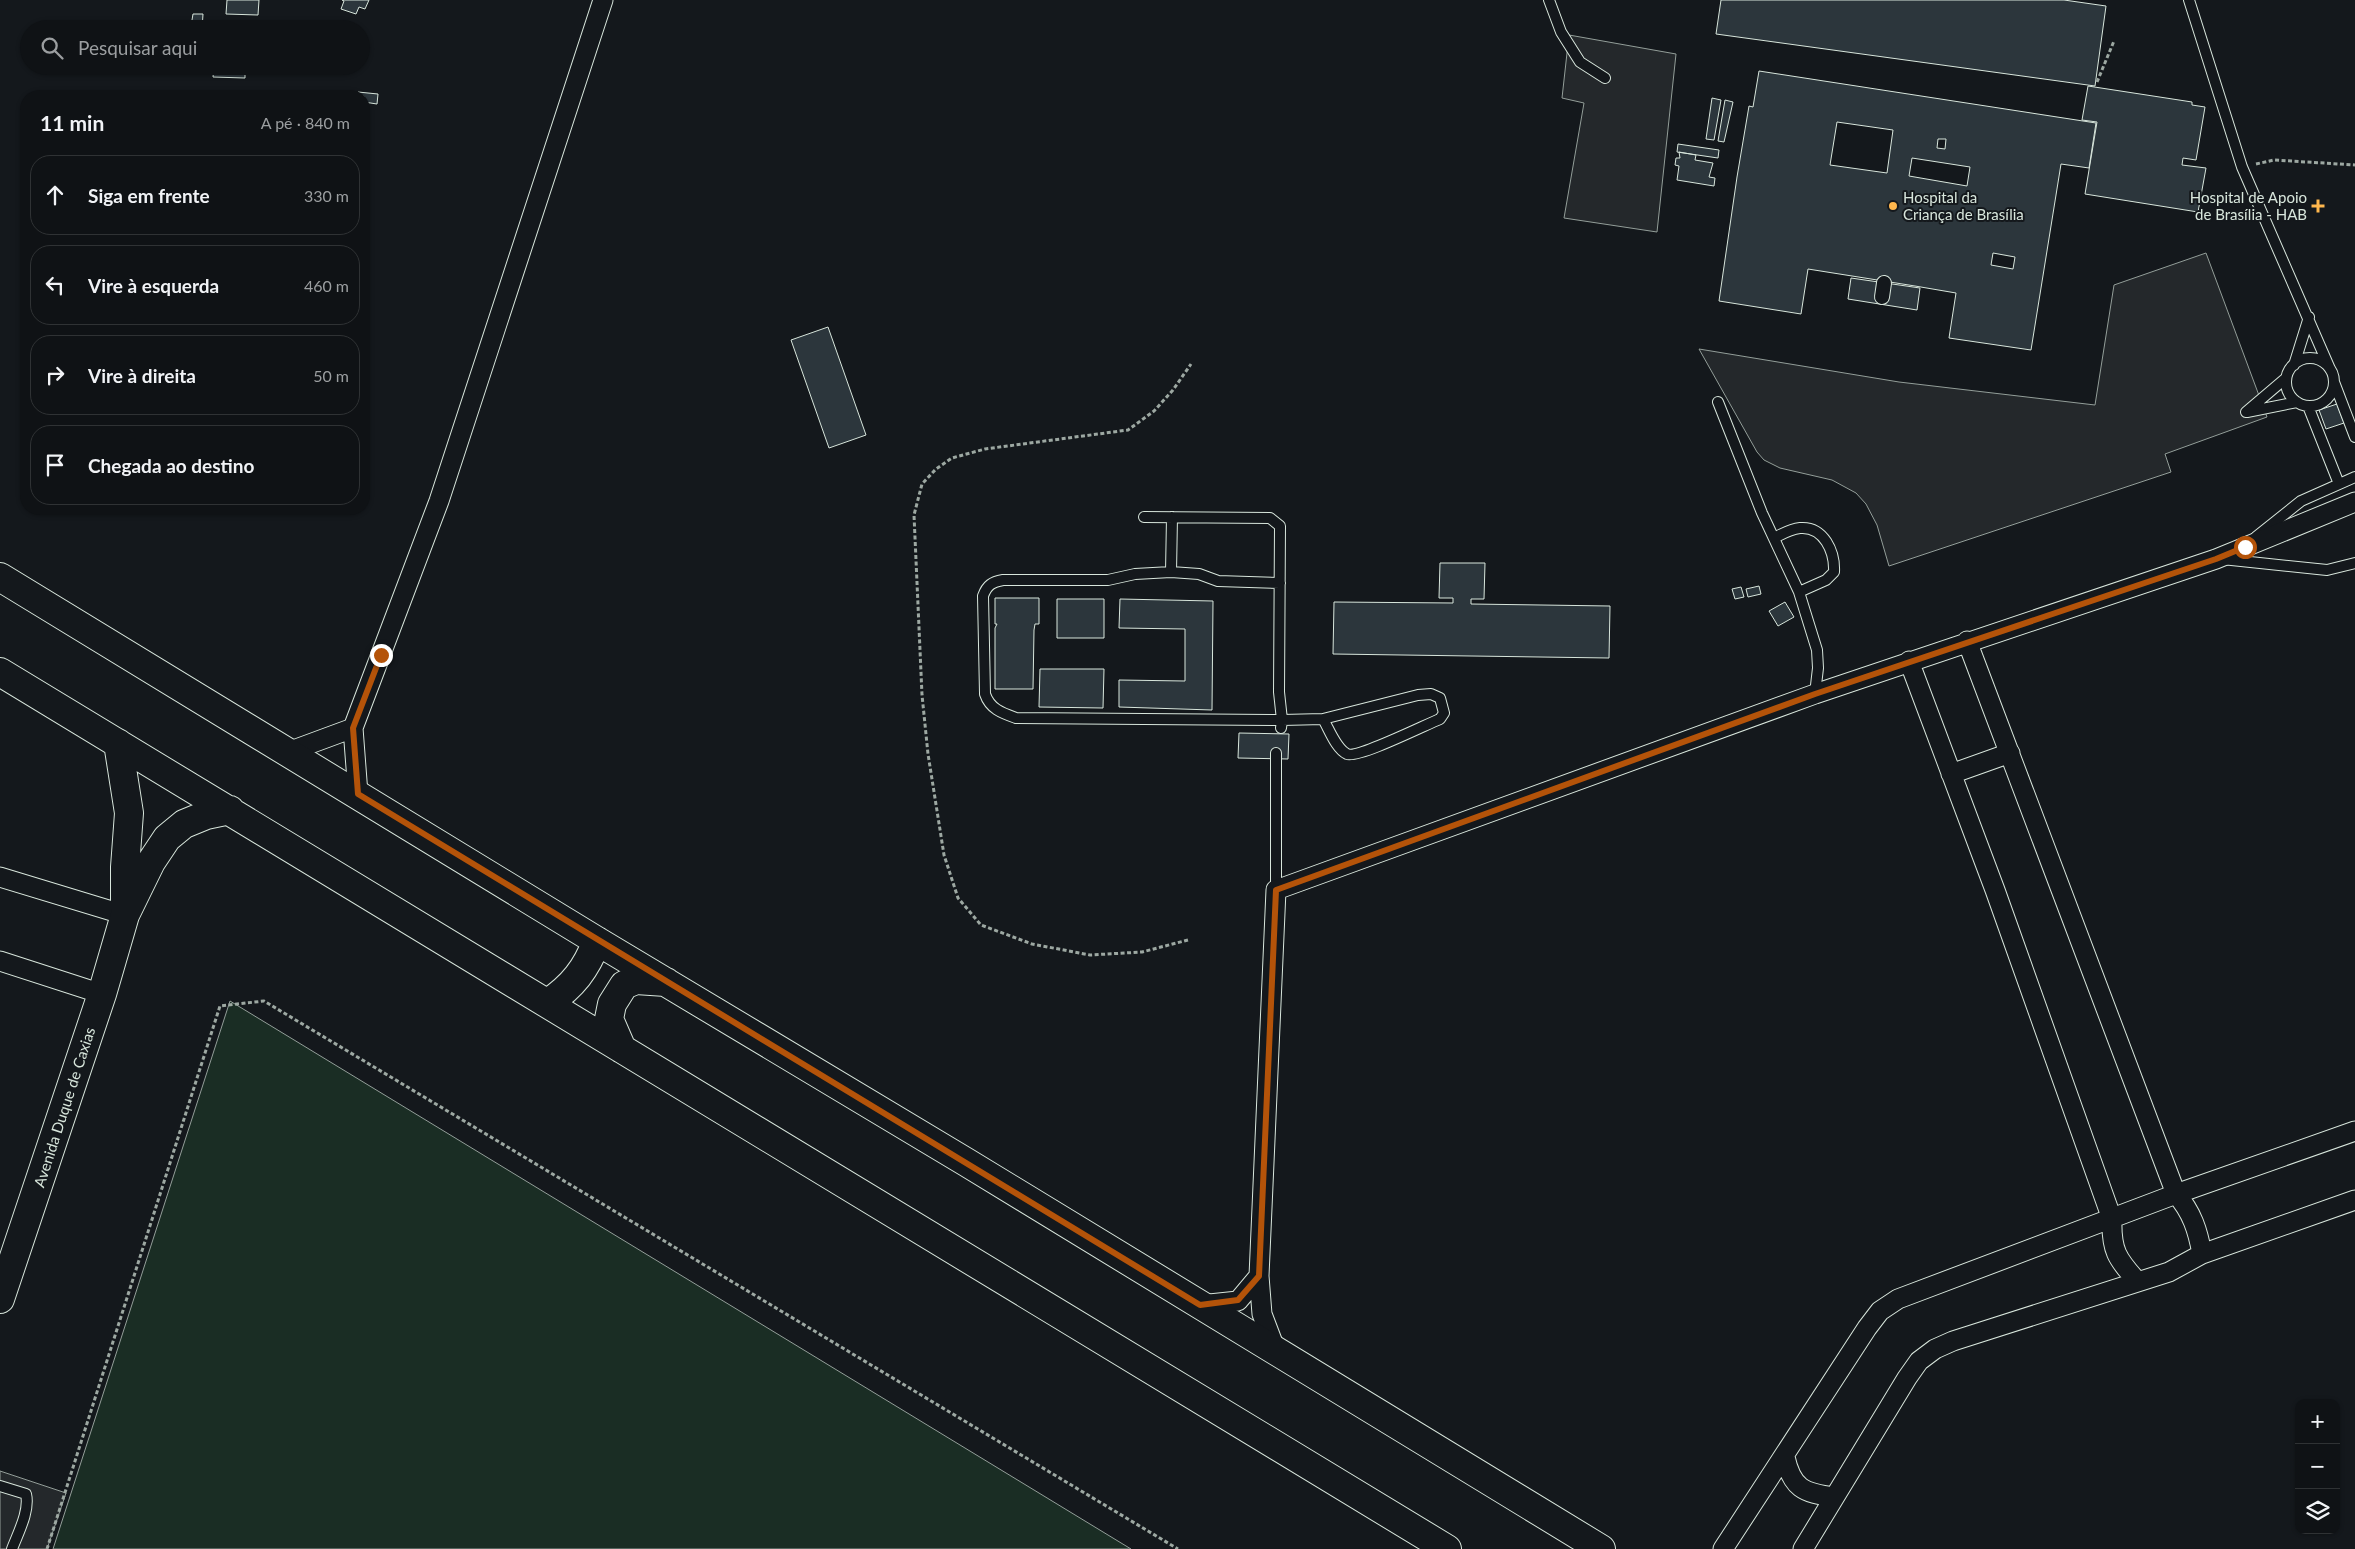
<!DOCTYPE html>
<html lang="pt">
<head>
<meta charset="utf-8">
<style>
  body { margin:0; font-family:Lato,sans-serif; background:#1d2022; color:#f1f3f6 }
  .controls { position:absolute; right:15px; bottom:15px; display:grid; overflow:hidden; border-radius:10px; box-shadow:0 1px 4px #0004 }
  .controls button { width:45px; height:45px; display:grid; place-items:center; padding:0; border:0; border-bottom:1px solid #2f3234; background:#0f1215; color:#f1f3f6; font:25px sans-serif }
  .stop { position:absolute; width:15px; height:15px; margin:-11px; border:4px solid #b45309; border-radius:50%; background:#fff }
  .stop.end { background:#b45309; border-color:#fff; box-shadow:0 1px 5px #0008 }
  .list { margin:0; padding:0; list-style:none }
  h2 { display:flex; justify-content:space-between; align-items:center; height:65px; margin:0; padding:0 20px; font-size:21px }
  h2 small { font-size:16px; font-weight:400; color:#9b9ea0 }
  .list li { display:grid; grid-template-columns:32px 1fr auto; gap:15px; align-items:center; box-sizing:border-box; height:80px; margin:0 10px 10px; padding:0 10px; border:1px solid #2f3234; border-radius:20px }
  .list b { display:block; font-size:19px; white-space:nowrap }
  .list em { font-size:16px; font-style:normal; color:#9b9ea0 }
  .icon { flex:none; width:28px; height:28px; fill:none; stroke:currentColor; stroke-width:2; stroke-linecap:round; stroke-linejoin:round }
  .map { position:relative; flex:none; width:2355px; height:1549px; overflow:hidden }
  .search { position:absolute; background:#0f1215; box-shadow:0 1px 4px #0004; left:20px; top:20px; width:350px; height:55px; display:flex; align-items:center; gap:12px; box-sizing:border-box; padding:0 18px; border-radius:28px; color:#9b9ea0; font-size:19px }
  .panel { position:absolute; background:#0f1215; box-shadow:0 1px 4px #0004; left:20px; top:90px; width:350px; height:425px; border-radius:20px }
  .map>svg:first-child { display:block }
  .green { fill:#1a2d24; stroke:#939e99 }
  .parking { fill:#24282b; stroke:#939e99 }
  .building { fill:#2c363c; stroke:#d8e6dc; fill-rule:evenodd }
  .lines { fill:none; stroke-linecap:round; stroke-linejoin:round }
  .service-casing { stroke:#d8e6dc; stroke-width:12 }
  .pedestrian-casing { stroke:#d8e6dc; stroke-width:16 }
  .minor-casing { stroke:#d8e6dc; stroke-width:21 }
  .primary-casing { stroke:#d8e6dc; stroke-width:30 }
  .path { stroke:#9da8a2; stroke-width:3; stroke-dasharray:4 2.5; stroke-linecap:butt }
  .service { stroke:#14181c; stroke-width:10 }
  .pedestrian { stroke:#14181c; stroke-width:14 }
  .minor { stroke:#14181c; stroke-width:19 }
  .primary { stroke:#14181c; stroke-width:28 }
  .route { stroke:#b45309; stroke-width:6 }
  .poi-dot { fill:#ffb74d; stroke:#14181c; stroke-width:2 }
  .labels { text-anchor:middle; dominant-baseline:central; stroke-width:4; stroke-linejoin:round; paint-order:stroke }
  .poi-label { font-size:15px; fill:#d8e6dc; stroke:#14181c; text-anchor:start }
  .street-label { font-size:15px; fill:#d8e6dc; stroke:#14181c }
</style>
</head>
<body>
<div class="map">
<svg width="2355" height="1549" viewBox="0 0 2355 1549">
  <rect width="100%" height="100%" fill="#14181c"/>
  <path class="green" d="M230,1001L1131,1549H53Z"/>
  <path class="parking" d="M1569,35L1676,54L1657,232L1564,218L1584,103L1562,98Z
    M2206,253L2267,417L2165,454L2171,472L1889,566L1877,525L1866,504L1856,493L1832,480L1780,468L1764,460L1757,452L1699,349L1899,382L2095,405L2114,285Z
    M0,1471L66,1493L47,1549H0Z"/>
  <path class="building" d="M227,0H259L258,15L226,14Z
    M342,0H369L365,9L359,7L356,14L341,9L344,1Z
    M1721,0H2064L2106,6L2095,86L1716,34Z
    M193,14H203L202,29H184V25L191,26Z
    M211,66H245V78L213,77L214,66Z
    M1759,71L2096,123L2089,168L2061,164L2031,350L1949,338L1956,293L1915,286L1808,269L1801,314L1719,301L1737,177L1749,106L1753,107ZM1837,122L1893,130L1887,173L1830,165ZM1938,139H1946L1945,149L1937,148ZM1912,158L1970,167L1967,186L1909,176ZM1993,253L2015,257L2013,269L1991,265Z
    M2088,86L2192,102V105L2205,107L2196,160L2183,158L2182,165L2206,168L2198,212L2085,194L2097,122L2082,120Z
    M358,92L378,94L377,104L364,102V96H358Z
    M1712,98L1721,100L1714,140L1706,139Z
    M1725,100L1733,102L1724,142L1718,141Z
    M1678,144L1719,150L1718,158L1677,152Z
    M1679,152L1696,155L1695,160L1713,163L1709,177L1715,178L1714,186L1677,180L1679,166L1675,165L1676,158H1680Z
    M1851,278L1920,288L1917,310L1848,299Z
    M828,327L866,435L829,448L791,340Z
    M2337,404L2344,423L2326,429L2319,410Z
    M1440,563H1485L1484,599H1471V604L1610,606L1609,658L1333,654L1334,602L1453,603V598H1439Z
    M1759,586L1761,594L1748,597L1746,589Z
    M1741,587L1744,597L1735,599L1732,589Z
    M995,598H1039V624H1035L1034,630L1033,689H995V628L997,624H995Z
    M1057,599H1104V638H1057Z
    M1120,599L1213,601L1212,710L1119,707V680L1185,681V629L1119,628Z
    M1785,602L1794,617L1778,626L1769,611Z
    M1040,669H1104L1103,708L1039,707Z
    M1239,733L1289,734L1288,759L1238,758Z"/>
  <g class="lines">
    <defs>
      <path id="service" d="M1549,0L1561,32L1580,62L1605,78
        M2189,0L2242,167L2330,369
        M2286 382a24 24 0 1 1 48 0a24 24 0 1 1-48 0Z
        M2294,365L2309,317
        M2334,382L2355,437
        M1718,402L1762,513L1799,592L1817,650L1818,668L1815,694
        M2308,406L2339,484
        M2246,412L2286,378
        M2247,412L2297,402
        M1144,517L1270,518L1280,526L1279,692L1282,720L1016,718C1002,713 990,709 985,694L983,596C987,585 992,582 1003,580H1108L1135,574L1171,572
        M1172,517L1171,572L1199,574L1218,581L1280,583
        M2256,537L2301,501L2355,477
        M1774,538C1782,534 1790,529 1800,528C1824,526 1835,552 1834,572L1826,580L1799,592
        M2222,559L2327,570L2355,563
        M1281,728L1282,720L1323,719L1418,695L1431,694L1440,698L1444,713L1440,719C1425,725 1357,759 1347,754C1336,749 1329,729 1323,719
        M1276,753V890
        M0,1486L26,1494C30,1511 18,1533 12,1549"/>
      <path id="pedestrian" d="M1882,297L1884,283"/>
      <path id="minor" d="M1967,641L2176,1194C2192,1212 2198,1231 2202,1254
        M1909,661L1995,890L2112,1219C2111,1250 2117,1259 2137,1281
        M288,752L353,728
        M1951,774L2010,753
        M358,794L353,728L439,501L603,0
        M0,877L125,915
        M0,961L102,994
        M1200,1305L1238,1301L1259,1276
        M1276,1351L1262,1314L1259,1276L1276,890L1815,694L2216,559L2355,502
        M1785,1457C1792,1488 1803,1493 1834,1497
        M1723,1549L1867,1328L1880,1311L1898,1299L2176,1194L2355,1131
        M1803,1549L1907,1378L1919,1361L1935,1349L1953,1341L2169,1272L2202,1254L2355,1200"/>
      <path id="primary" d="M0,577L597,941L966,1162L1601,1549
        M0,672L1447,1549
        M118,743L129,813L125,867V909
        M548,1003C573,986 586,969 597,941
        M622,1049L609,1019L612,1004L624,985L636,980L666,982
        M0,1299L102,994L125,915L151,862L167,838L184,824L206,815L230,810"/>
    </defs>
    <use href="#service" class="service-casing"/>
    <use href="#pedestrian" class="pedestrian-casing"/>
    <use href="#minor" class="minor-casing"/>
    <use href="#primary" class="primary-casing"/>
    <path class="path" d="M2097,82L2114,41
      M2256,164L2274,160L2355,165
      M1188,940L1142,952L1090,955L1032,944L981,925L958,898L944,855L928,754L922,695L914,515L922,484L936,469L952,458L985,449L1128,430L1154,411L1173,390L1191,364
      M47,1549L220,1006L264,1001L1178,1549"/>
    <use href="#service" class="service"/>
    <use href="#pedestrian" class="pedestrian"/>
    <use href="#minor" class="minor"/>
    <use href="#primary" class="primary"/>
  </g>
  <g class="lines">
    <path class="route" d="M381,655L353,728L358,794C638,966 921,1133 1200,1305L1238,1300L1259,1276L1276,890L1815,694L2216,559L2245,547"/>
  </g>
  <g class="poi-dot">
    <circle cx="1893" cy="206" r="5"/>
    <path d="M2315.5 198.5h5v5h5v5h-5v5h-5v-5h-5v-5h5z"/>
  </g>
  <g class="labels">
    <g class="poi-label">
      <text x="1903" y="197">Hospital da<tspan x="1903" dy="17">Criança de Brasília</tspan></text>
      <text x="2307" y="197" text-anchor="end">Hospital de Apoio<tspan x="2307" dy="17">de Brasília - HAB</tspan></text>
    </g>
    <g class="street-label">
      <text transform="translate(64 1107) rotate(-72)">Avenida Duque de Caxias</text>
    </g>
  </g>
</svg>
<div class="controls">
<button>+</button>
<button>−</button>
<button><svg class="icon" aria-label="layers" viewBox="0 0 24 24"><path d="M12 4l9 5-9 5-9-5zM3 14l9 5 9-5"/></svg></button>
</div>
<div class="stop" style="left:2245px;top:547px"></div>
<div class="stop end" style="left:381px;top:655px"></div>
<div class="search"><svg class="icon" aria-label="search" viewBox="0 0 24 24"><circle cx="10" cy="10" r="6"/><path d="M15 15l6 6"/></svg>Pesquisar aqui</div>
<section class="panel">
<h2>11 min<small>A pé · 840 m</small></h2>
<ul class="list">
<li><svg class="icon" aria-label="ahead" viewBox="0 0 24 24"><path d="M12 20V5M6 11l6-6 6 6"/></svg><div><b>Siga em frente</b></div><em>330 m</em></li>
<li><svg class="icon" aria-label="left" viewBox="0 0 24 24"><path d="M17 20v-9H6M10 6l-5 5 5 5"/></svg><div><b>Vire à esquerda</b></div><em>460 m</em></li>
<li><svg class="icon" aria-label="right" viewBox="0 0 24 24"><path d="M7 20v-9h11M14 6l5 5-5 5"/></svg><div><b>Vire à direita</b></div><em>50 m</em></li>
<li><svg class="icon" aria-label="arrive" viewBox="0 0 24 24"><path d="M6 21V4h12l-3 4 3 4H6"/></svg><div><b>Chegada ao destino</b></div></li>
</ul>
</section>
</div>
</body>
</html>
